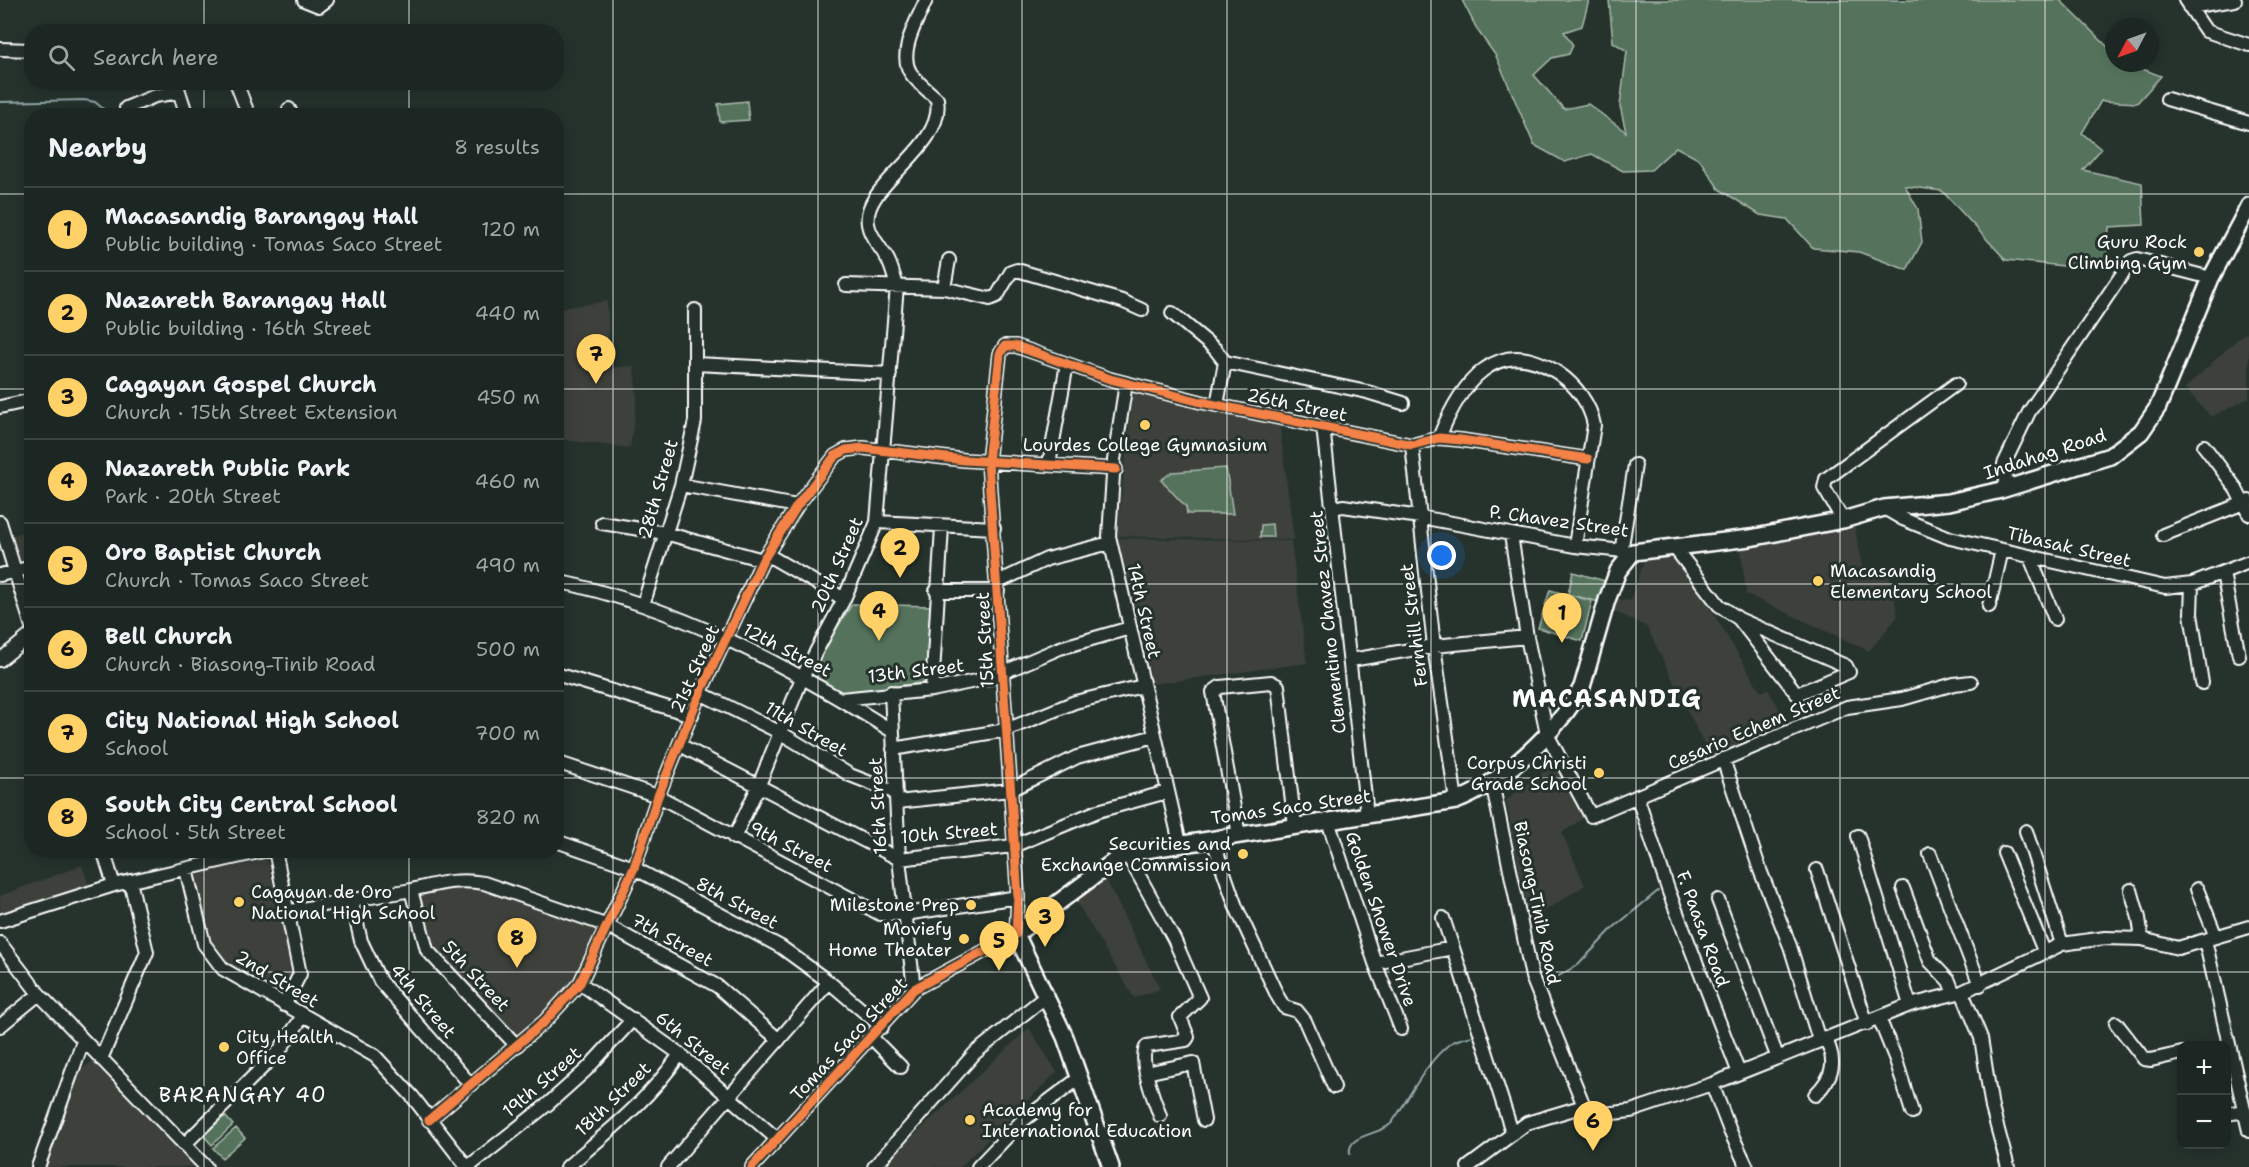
<!DOCTYPE html>
<html lang="en">
<head>
<meta charset="utf-8">
<style>
  body { margin:0; font-family:"Shantell Sans",sans-serif; background:#252e2a; color:#f1f3f6 }
  .controls { position:absolute; right:18px; bottom:18px; display:grid; overflow:hidden; border-radius:12px; box-shadow:0 3px 15px #0003 }
  .controls button { width:54px; height:54px; display:grid; place-items:center; padding:0; border:0; border-bottom:2px solid #3a4340; background:#1c2622; color:#f1f3f6; font:30px sans-serif }
  .compass { position:absolute; left:2105px; top:18px; width:54px; height:54px; border-radius:50%; background:#1c2622; box-shadow:0 3px 15px #0003; rotate:229deg }
  .you { position:absolute; left:1442px; top:556px; width:21px; height:21px; margin:-15px; border:4px solid #fff; border-radius:50%; background:#1a73e8; box-shadow:0 0 0 9px #1a73e833 }
  .badge { display:grid; place-items:center; width:39px; height:39px; border-radius:50%; background:#ffd166; color:#111; font-size:20px; font-weight:700 }
  .pin { position:absolute; translate:-50% -50px; filter:drop-shadow(0 2px 3px #0008) }
  .pin::after { content:''; position:absolute; top:32px; width:21px; height:18px; background:inherit; clip-path:polygon(0 0,100% 0,50% 100%) }
  .list { margin:0; padding:0; list-style:none }
  h2 { display:flex; justify-content:space-between; align-items:center; height:78px; margin:0; padding:0 24px; font-size:26px }
  h2 small { font-size:20px; font-weight:400; color:#a0a5a5 }
  .list li { display:grid; grid-template-columns:39px 1fr auto; gap:18px; align-items:center; box-sizing:border-box; height:84px; padding:0 24px; border-top:2px solid #3a4340 }
  .list b { display:block; font-size:22px; white-space:nowrap }
  .list p { margin:0; font-size:20px; white-space:nowrap; color:#a0a5a5 }
  .list em { font-size:20px; font-style:normal; color:#a0a5a5 }
  .icon { flex:none; width:33px; height:33px; fill:none; stroke:currentColor; stroke-width:2; stroke-linecap:round; stroke-linejoin:round }
  .map { position:relative; flex:none; width:2249px; height:1167px; overflow:hidden }
  .search { position:absolute; background:#1c2622; box-shadow:0 3px 15px #0003; left:24px; top:24px; width:540px; height:66px; display:flex; align-items:center; gap:15px; box-sizing:border-box; padding:0 21px; border-radius:24px; color:#a0a5a5; font-size:22px }
  .panel { position:absolute; background:#1c2622; box-shadow:0 3px 15px #0003; left:24px; top:108px; width:540px; height:750px; border-radius:24px }
  .map>svg:first-child { display:block }
  .built { fill:#3c413b }
  .green { fill:#54735b; stroke:#aab9ad; stroke-width:1.5 }
  .lines { fill:none; stroke-linecap:round; stroke-linejoin:round }
  .stream { stroke:#93a7aa; stroke-width:2 }
  .minor-casing { stroke:#fff; stroke-width:16 }
  .major-casing { stroke:#fff; stroke-width:20 }
  .minor { stroke:#26332d; stroke-width:12 }
  .major { stroke:#26332d; stroke-width:15 }
  .cycleway-casing { stroke:#26332d; stroke-width:13 }
  .cycleway { stroke:#f48246; stroke-width:9 }
  .grid { fill:none; stroke:#fff; stroke-width:1.5; stroke-opacity:0.55 }
  .poi-dot { fill:#ffd166; stroke:#26332d; stroke-width:2 }
  .labels { text-anchor:middle; dominant-baseline:central; stroke-width:6; stroke-linejoin:round; paint-order:stroke }
  .poi-label { font-size:18px; fill:#fff; stroke:#26332d; text-anchor:end }
  .street-label { font-size:18px; fill:#fff; stroke:#26332d }
  .quarter-label { font-size:21px; letter-spacing:1.5px; fill:#fff; stroke:#26332d }
  .district-label { font-size:24px; font-weight:bold; letter-spacing:1.5px; fill:#fff; stroke:#26332d }
</style>
</head>
<body>
<div class="map">
<svg width="2249" height="1167" viewBox="0 0 2249 1167">
  <rect width="100%" height="100%" fill="#26332d"/>
  <filter id="ink" filterUnits="userSpaceOnUse"><feTurbulence type="fractalNoise" baseFrequency=".0167" numOctaves="2"/><feDisplacementMap in="SourceGraphic" scale="12" xChannelSelector="R" yChannelSelector="G"/><feConvolveMatrix kernelMatrix="1 2 1 2 8 2 1 2 1" color-interpolation-filters="sRGB"/></filter>
  <g filter="url(#ink)">
    <path class="built" d="M607,301L610,368L634,366L637,399L630,448L557,439V309Z
      M2249,333V398L2211,417L2185,388L2243,334Z
      M1133,390L1279,421L1294,540L1117,536Z
      M1854,524L1862,566L1888,568L1898,616L1869,651L1746,594L1740,542Z
      M31,530V558L20,561L13,535Z
      M1117,538L1291,541L1307,663L1153,684Z
      M1678,555L1761,692L1768,689L1787,723L1711,759L1647,627L1614,611L1618,599L1630,601L1644,561Z
      M1558,761L1586,816L1562,833L1585,885L1540,914V919L1531,931L1506,800Z
      M267,859L293,972L277,996L224,960L213,948L194,875Z
      M82,865L90,888L0,917V896Z
      M1106,879L1160,989L1134,998L1076,901Z
      M469,882L601,930L574,980L518,1035L431,943L417,892Z
      M1029,1028L1057,1072L960,1167H880Z
      M93,1061H98L201,1167H45L80,1071Z"/>
    <path class="green" d="M1462,0H1589L1582,26L1564,32L1573,45L1569,54L1552,58L1534,75L1564,109L1588,104L1626,132L1620,106L1627,51L1613,42L1609,0H2060L2114,53V63H2127L2161,76L2137,103L2101,101L2082,133L2101,149L2083,170L2142,183L2144,225L2109,227L2107,260L2073,267L2006,260L1942,191L1905,186L1918,209L1922,242L1907,270L1859,252L1813,248L1787,219L1760,215L1719,189L1700,160L1676,147L1651,170L1623,171L1592,154L1565,162L1534,145L1496,56L1478,31Z
      M747,101L749,120L720,122L718,104Z
      M1226,468L1233,514H1187L1186,507L1161,480L1172,472Z
      M1272,524L1273,537H1260L1261,525Z
      M1573,572L1605,581L1599,602L1568,594Z
      M1550,590L1592,601L1582,641L1538,628Z
      M852,604L931,606L927,682L839,694L807,675Z
      M225,1116L233,1125L212,1145L203,1135Z
      M236,1128L245,1138L222,1158L213,1148Z"/>
    <g class="lines">
      <path class="stream" d="M0,102L84,100L95,102L112,116
        M1542,986L1579,964L1613,928L1658,891
        M1350,1154C1346,1133 1383,1136 1393,1121C1410,1097 1426,1061 1451,1043C1457,1039 1465,1038 1473,1036"/>
      <defs>
        <path id="minor" d="M304,0L319,6L327,0
          M2185,0L2206,31L2249,45
          M2189,7L2235,0
          M0,49L32,50
          M176,82L187,116
          M236,82L249,116
          M2167,99L2249,123
          M126,108L155,96L179,92
          M289,109L292,116
          M846,285L944,288L990,299L997,296L1011,272L1017,270L1122,301L1142,310
          M944,288L949,260
          M1172,313L1215,349L1225,362L1367,392L1403,403
          M696,364L890,374
          M1126,383L1114,460L1109,536L1180,843
          M1217,405L1225,362
          M0,407L32,400
          M1323,427L1367,815
          M1439,438C1460,384 1497,332 1558,373C1576,385 1590,404 1594,425L1575,546
          M1412,445L1434,646L1456,801
          M2204,446L2235,487L2243,503
          M1049,464L1067,364
          M681,485L797,506
          M2007,489L2004,464L2029,412L2131,261L2137,259L2211,278
          M2245,502L2249,514
          M1334,508L1343,506L1420,517L1575,546L1633,552
          M1884,508L1903,519L1950,538L2165,587L2192,584L2249,562
          M1843,520L1824,488L1826,479L1956,384
          M0,522L32,627
          M877,522L994,528
          M602,523L665,533L763,560
          M1511,535L1527,637L1547,734L1591,816L1847,707L1902,699L1954,684L1971,682
          M2163,535L2249,501
          M1674,547L1719,605L1739,619L1846,666L1849,672L1797,694L1739,619
          M1621,552L1635,465
          M766,554L844,599
          M2030,557L2055,619
          M2223,573L2239,656
          M0,575L32,567
          M556,581C677,606 789,666 892,731
          M998,582L1047,559L1110,543
          M2192,584L2191,614L2202,683
          M936,591H998
          M643,605L681,485L695,421V310
          M1989,606L2002,550
          M0,660L32,634
          M1351,660L1434,646L1527,637
          M556,674L692,715
          M932,690L942,527
          M891,692L899,859L914,989
          M700,693L781,733L850,775L896,793
          M841,699L932,690L990,678L1060,648L1130,628
          M680,745L899,859L1013,846L1098,811L1167,792
          M893,749L1006,730L1075,702L1143,686
          M1723,759L1760,870L1790,946L1819,1040
          M556,762L658,796L880,914H905L1018,897
          M1492,782L1532,977L1584,1106
          M1637,796L1669,892L1739,1073
          M897,802L1010,790L1077,757L1155,736
          M1328,821L1375,963L1401,1029
          M2026,831L2062,944
          M1239,835L1213,692L1220,687L1271,682L1278,686L1295,826
          M1858,836L1910,1005
          M734,838L759,785L802,678L844,599L877,522L897,286C894,277 892,268 888,260C882,249 870,237 868,224C861,184 946,149 937,99C929,91 917,83 910,72C898,51 918,19 926,0
          M1212,838L1236,907L1278,997L1284,1007L1297,1011L1305,1021L1334,1087
          M556,841L634,868L781,947L829,982L882,1027
          M103,850L114,885
          M275,850L300,974L284,1005
          M2004,853L2044,951
          M1127,854L1174,939L1200,998L1180,1017L1188,1037L1186,1040L1147,1046C1137,1060 1155,1101 1160,1116
          M1930,854L1980,985
          M186,869L204,944L223,969L375,1056L412,1096L467,1167
          M1817,870L1867,1024
          M1903,888L1930,961L1949,981L1954,994
          M2197,889L2216,937
          M411,890L427,950L517,1046
          M2131,890L2139,918L2142,939
          M351,898L361,941L380,981L471,1085
          M1718,900L1777,1056
          M286,912C328,903 369,898 411,890C438,884 457,878 484,883L608,926L717,986L779,1040
          M1443,918L1453,948
          M0,921L114,885L268,850
          M2205,940L2249,1131
          M0,943L39,994L206,1167
          M1375,963L1453,948L1512,1132
          M580,983L680,1054L777,1139
          M1962,992L1981,1038L1992,1108L2008,1167
          M1879,1018L1896,1060L1912,1112
          M2116,1023L2144,1059L2151,1060L2182,1053
          M0,1026L39,994
          M872,1038L901,1067
          M101,1059L147,952L130,881
          M1146,1073L1193,1063L1204,1120
          M1712,1084L1730,1131L1747,1167
          M1815,1095C1834,1076 1837,1062 1825,1037
          M1584,1106L1604,1114L1631,1111L1712,1084L1910,1005L1962,992L2062,944L2105,938L2142,939L2178,948L2249,927
          M2226,1114L2245,1111
          M429,1120L545,1021L580,983L634,868L658,796L700,693L763,560L797,506L835,456L846,450L863,448L964,460L1116,469
          M186,1143L279,1051L303,1016
          M38,1167L83,1041
          M468,1167L548,1104L586,1070L633,1019
          M567,1167C608,1132 650,1099 680,1054
          M668,1167L829,982
          M752,1167L914,989L1016,934L1018,897L988,462L1000,354L1005,346H1016L1110,379L1201,402L1412,445L1439,438L1461,440L1588,459
          M874,1167L975,1053L1045,997
          M978,1167L1021,1122L1078,1079
          M1468,1167L1527,1123L1584,1106"/>
        <path id="major" d="M1111,1167L1065,1037L1016,934L1117,859L1133,852L1456,801C1501,784 1559,730 1582,687L1607,600L1618,571L1633,552L1750,538L1843,520L1884,508L1949,502L2001,490L2110,456L2141,432L2158,407L2211,278L2249,206"/>
      </defs>
      <use href="#minor" class="minor-casing"/>
      <use href="#major" class="major-casing"/>
      <use href="#minor" class="minor"/>
      <use href="#major" class="major"/>
      <defs>
        <path id="cycleway" d="M429,1120L545,1021L580,983L634,868L658,796L700,693L763,560L797,506L835,456L846,450L863,448L964,460L1116,469
          M752,1167L914,989L1016,934L1018,897L988,462L1000,354L1005,346H1016L1110,379L1201,402L1412,445L1439,438L1461,440L1588,459"/>
      </defs>
      <use href="#cycleway" class="cycleway-casing"/>
      <use href="#cycleway" class="cycleway"/>
    </g>
  </g>
  <path class="grid" d="M204,0V32M409,0V32M613,0V1167M818,0V1167M1022,0V1167M1227,0V1167M1431,0V1167M1636,0V1167M1840,0V1167M2045,0V1167M204,82V116M409,82V116M0,194H32M556,194H2249M0,389H32M556,389H2249M0,584H32M556,584H2249M0,778H32M556,778H2249M204,850V1167M409,850V1167M0,972H2249"/>
  <g class="poi-dot">
    <circle cx="2199" cy="252" r="6"/>
    <circle cx="1145" cy="425" r="6"/>
    <circle cx="1818" cy="581" r="6"/>
    <circle cx="1599" cy="773" r="6"/>
    <circle cx="1243" cy="854" r="6"/>
    <circle cx="239" cy="902" r="6"/>
    <circle cx="971" cy="905" r="6"/>
    <circle cx="964" cy="939" r="6"/>
    <circle cx="224" cy="1047" r="6"/>
    <circle cx="970" cy="1120" r="6"/>
  </g>
  <g class="labels">
    <g class="poi-label">
      <text x="2187" y="242">Guru Rock<tspan x="2187" dy="21">Climbing Gym</tspan></text>
      <text x="1145" y="445" text-anchor="middle">Lourdes College Gymnasium</text>
      <text x="1830" y="571" text-anchor="start">Macasandig<tspan x="1830" dy="21">Elementary School</tspan></text>
      <text x="1587" y="763">Corpus Christi<tspan x="1587" dy="21">Grade School</tspan></text>
      <text x="1231" y="844">Securities and<tspan x="1231" dy="21">Exchange Commission</tspan></text>
      <text x="251" y="892" text-anchor="start">Cagayan de Oro<tspan x="251" dy="21">National High School</tspan></text>
      <text x="959" y="905">Milestone Prep</text>
      <text x="952" y="929">Moviefy<tspan x="952" dy="21">Home Theater</tspan></text>
      <text x="236" y="1037" text-anchor="start">City Health<tspan x="236" dy="21">Office</tspan></text>
      <text x="982" y="1110" text-anchor="start">Academy for<tspan x="982" dy="21">International Education</tspan></text>
    </g>
    <g class="street-label">
      <text transform="translate(1297 405) rotate(12)">26th Street</text>
      <text transform="translate(2045 454) rotate(-18)">Indahag Road</text>
      <text transform="translate(658 489) rotate(-74)">28th Street</text>
      <text transform="translate(1559 521) rotate(8)">P. Chavez Street</text>
      <text transform="translate(2069 547) rotate(13)">Tibasak Street</text>
      <text transform="translate(837 565) rotate(-66)">20th Street</text>
      <text transform="translate(1144 611) rotate(77)">14th Street</text>
      <text transform="translate(1328 622) rotate(-96)">Clementino Chavez Street</text>
      <text transform="translate(1414 625) rotate(-97)">Fernhill Street</text>
      <text transform="translate(985 640) rotate(-93)">15th Street</text>
      <text transform="translate(787 650) rotate(27)">12th Street</text>
      <text transform="translate(695 669) rotate(-66)">21st Street</text>
      <text transform="translate(916 671) rotate(-7)">13th Street</text>
      <text transform="translate(1754 728) rotate(-23)">Cesario Echem Street</text>
      <text transform="translate(806 729) rotate(30)">11th Street</text>
      <text transform="translate(878 806) rotate(-93)">16th Street</text>
      <text transform="translate(1291 807) rotate(-8)">Tomas Saco Street</text>
      <text transform="translate(949 833) rotate(-5)">10th Street</text>
      <text transform="translate(791 847) rotate(27)">9th Street</text>
      <text transform="translate(737 903) rotate(28)">8th Street</text>
      <text transform="translate(1537 903) rotate(78)">Biasong-Tinib Road</text>
      <text transform="translate(1381 919) rotate(71)">Golden Shower Drive</text>
      <text transform="translate(1703 929) rotate(70)">F. Paasa Road</text>
      <text transform="translate(672 940) rotate(29)">7th Street</text>
      <text transform="translate(476 976) rotate(47)">5th Street</text>
      <text transform="translate(277 979) rotate(31)">2nd Street</text>
      <text transform="translate(423 1001) rotate(50)">4th Street</text>
      <text transform="translate(849 1039) rotate(-47)">Tomas Saco Street</text>
      <text transform="translate(693 1043) rotate(39)">6th Street</text>
      <text transform="translate(542 1082) rotate(-41)">19th Street</text>
      <text transform="translate(613 1099) rotate(-44)">18th Street</text>
    </g>
    <g class="quarter-label">
      <text x="243" y="1095">BARANGAY 40</text>
    </g>
    <g class="district-label">
      <text x="1607" y="699">MACASANDIG</text>
    </g>
  </g>
</svg>
<div class="controls">
<button>+</button>
<button>−</button>
</div>
<svg class="compass" viewBox="-18 -18 36 36"><path d="M0-13l5 13h-10z" fill="#e53935"/><path d="M0 13l5-13h-10z" fill="#a0a5a5"/></svg>
<div class="you"></div>
<div class="pin badge" style="left:1562px;top:643px">1</div>
<div class="pin badge" style="left:900px;top:578px">2</div>
<div class="pin badge" style="left:1045px;top:947px">3</div>
<div class="pin badge" style="left:879px;top:641px">4</div>
<div class="pin badge" style="left:999px;top:971px">5</div>
<div class="pin badge" style="left:1593px;top:1151px">6</div>
<div class="pin badge" style="left:596px;top:384px">7</div>
<div class="pin badge" style="left:517px;top:968px">8</div>
<div class="search"><svg class="icon" aria-label="search" viewBox="0 0 24 24"><circle cx="10" cy="10" r="6"/><path d="M15 15l6 6"/></svg>Search here</div>
<section class="panel">
<h2>Nearby<small>8 results</small></h2>
<ul class="list">
<li><span class="badge">1</span><div><b>Macasandig Barangay Hall</b><p>Public building · Tomas Saco Street</p></div><em>120 m</em></li>
<li><span class="badge">2</span><div><b>Nazareth Barangay Hall</b><p>Public building · 16th Street</p></div><em>440 m</em></li>
<li><span class="badge">3</span><div><b>Cagayan Gospel Church</b><p>Church · 15th Street Extension</p></div><em>450 m</em></li>
<li><span class="badge">4</span><div><b>Nazareth Public Park</b><p>Park · 20th Street</p></div><em>460 m</em></li>
<li><span class="badge">5</span><div><b>Oro Baptist Church</b><p>Church · Tomas Saco Street</p></div><em>490 m</em></li>
<li><span class="badge">6</span><div><b>Bell Church</b><p>Church · Biasong-Tinib Road</p></div><em>500 m</em></li>
<li><span class="badge">7</span><div><b>City National High School</b><p>School</p></div><em>700 m</em></li>
<li><span class="badge">8</span><div><b>South City Central School</b><p>School · 5th Street</p></div><em>820 m</em></li>
</ul>
</section>
</div>
</body>
</html>
